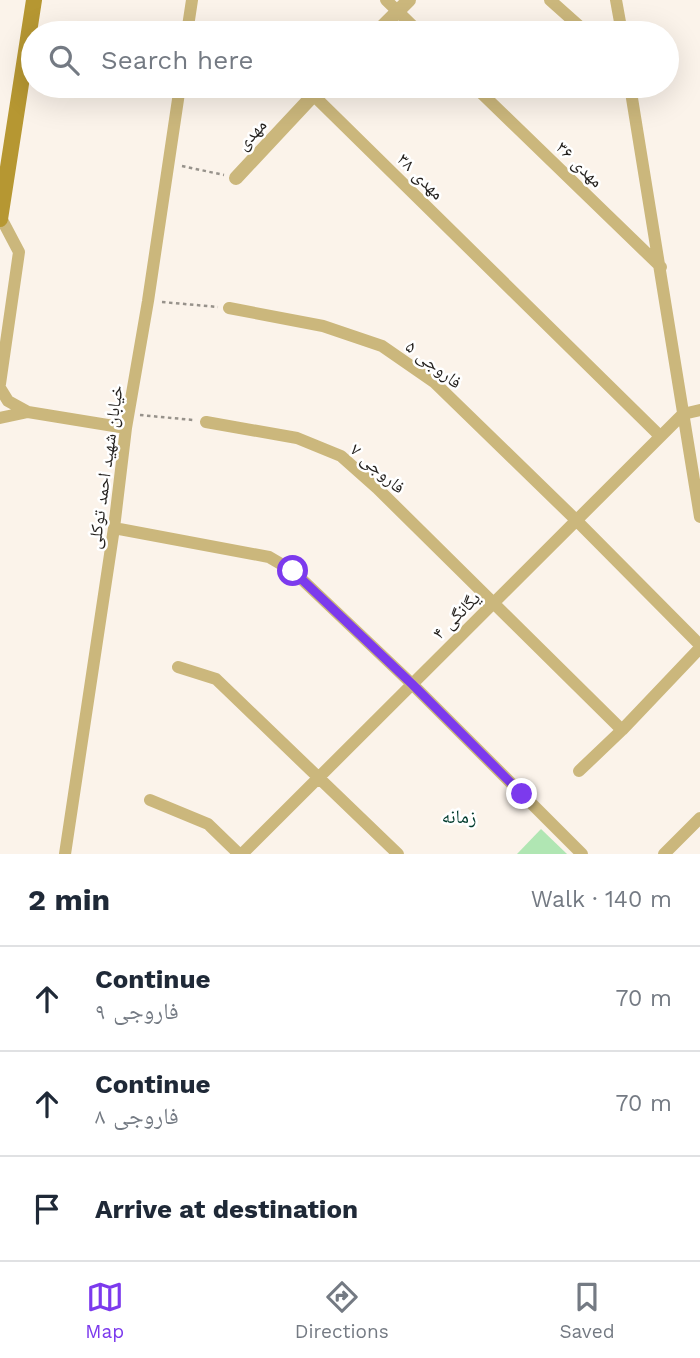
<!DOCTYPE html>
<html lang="en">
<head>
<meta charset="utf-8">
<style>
  body { margin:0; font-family:"Work Sans","Noto Naskh Arabic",sans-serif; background:#f2f2f3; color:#1f2937 }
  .stop { position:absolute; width:21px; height:21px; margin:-16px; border:5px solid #7c3aed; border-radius:50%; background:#fff }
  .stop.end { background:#7c3aed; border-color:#fff; box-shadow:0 2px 7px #0008 }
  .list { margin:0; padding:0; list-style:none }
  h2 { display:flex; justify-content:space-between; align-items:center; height:91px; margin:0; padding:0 28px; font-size:30px }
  h2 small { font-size:23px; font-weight:400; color:#747a83 }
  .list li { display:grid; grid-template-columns:46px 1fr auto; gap:21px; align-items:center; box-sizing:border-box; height:105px; padding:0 28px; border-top:2px solid #e0e1e3 }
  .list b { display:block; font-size:26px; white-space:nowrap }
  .list p { margin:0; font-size:23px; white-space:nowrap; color:#747a83 }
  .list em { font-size:23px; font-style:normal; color:#747a83 }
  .icon { flex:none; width:38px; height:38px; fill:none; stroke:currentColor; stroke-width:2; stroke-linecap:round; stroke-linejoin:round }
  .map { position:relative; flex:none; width:700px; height:854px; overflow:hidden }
  .search { position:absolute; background:#fff; box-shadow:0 7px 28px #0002; left:21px; right:21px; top:21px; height:77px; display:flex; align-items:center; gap:18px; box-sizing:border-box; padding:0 24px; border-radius:38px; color:#747a83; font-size:26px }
  .sheet { height:406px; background:#fff }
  nav { display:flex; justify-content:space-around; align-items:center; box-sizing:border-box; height:98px; border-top:2px solid #e0e1e3; background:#fff; font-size:19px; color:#747a83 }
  nav a { display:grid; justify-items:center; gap:4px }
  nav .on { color:#7c3aed }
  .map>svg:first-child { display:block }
  .green { fill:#b0e6b3 }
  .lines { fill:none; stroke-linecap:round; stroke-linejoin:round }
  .path { stroke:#97928b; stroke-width:2.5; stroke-dasharray:3.5 3.5; stroke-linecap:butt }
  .minor { stroke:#cbb77c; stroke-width:12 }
  .tertiary { stroke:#cbb77c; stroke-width:14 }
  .secondary { stroke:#b69732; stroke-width:16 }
  .route { stroke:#7c3aed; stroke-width:9 }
  .labels { text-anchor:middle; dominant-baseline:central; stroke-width:5; stroke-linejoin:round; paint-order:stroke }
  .street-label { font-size:18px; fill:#221f1c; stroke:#fff }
  .neighbourhood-label { font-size:19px; fill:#013b2d; stroke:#fff }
</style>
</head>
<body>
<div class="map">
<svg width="700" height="854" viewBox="0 0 700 854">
  <rect width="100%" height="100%" fill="#fbf3ea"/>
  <path class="green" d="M541,829L567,854H517Z"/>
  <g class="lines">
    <path class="path" d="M182,166L224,175
      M162,302L218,307
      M140,415L193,420"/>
    <path class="minor" d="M386,0L420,33
      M550,0L587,33
      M616,0L622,33
      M187,33L192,0
      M304,86L660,436
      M474,86L661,267
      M630,86L700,517
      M229,308L323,326L382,346L434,382L576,520L700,645
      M0,384L19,252L0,216
      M0,388L8,401L28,412L126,428
      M0,418L28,412
      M206,422L297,438L341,456L377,488L622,730
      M114,528L269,557L293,571L412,684L582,854
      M178,667L216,679L398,854
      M579,771L622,730L700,648
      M150,800L208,824L239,854
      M65,854L114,528L126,428L148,301L180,86
      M242,854L683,414L700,410
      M664,854L700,818"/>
    <path class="tertiary" d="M376,33L409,0
      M236,178L322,86"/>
    <path class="secondary" d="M0,219L34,0"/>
  </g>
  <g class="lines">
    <path class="route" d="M293,571L412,684L522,794"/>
  </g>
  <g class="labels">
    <g class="street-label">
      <text transform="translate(251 134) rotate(-47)">مهدی</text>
      <text transform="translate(580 164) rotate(44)">مهدی ۳۶</text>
      <text transform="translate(421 176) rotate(45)">مهدی ۳۸</text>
      <text transform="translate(434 364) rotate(38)">فاروجی ۵</text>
      <text transform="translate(105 467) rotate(-82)">خیابان شهید احمد توکلی</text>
      <text transform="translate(378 468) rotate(41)">فاروجی ۷</text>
      <text transform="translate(456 615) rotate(-45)">یگانگی ۴</text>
    </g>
    <g class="neighbourhood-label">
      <text x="459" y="816">زمانه</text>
    </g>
  </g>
</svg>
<div class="stop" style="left:293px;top:571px"></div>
<div class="stop end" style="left:522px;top:794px"></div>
<div class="search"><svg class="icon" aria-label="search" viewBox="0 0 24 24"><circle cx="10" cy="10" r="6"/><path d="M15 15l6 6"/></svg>Search here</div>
</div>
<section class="sheet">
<h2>2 min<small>Walk · 140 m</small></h2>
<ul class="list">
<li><svg class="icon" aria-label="ahead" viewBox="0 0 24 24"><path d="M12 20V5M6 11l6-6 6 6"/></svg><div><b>Continue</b><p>فاروجی ۹</p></div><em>70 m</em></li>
<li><svg class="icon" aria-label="ahead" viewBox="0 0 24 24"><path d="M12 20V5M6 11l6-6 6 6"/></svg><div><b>Continue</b><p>فاروجی ۸</p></div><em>70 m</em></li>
<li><svg class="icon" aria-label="arrive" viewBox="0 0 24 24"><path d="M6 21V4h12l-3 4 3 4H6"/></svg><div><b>Arrive at destination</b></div></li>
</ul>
</section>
<nav>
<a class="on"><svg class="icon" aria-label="map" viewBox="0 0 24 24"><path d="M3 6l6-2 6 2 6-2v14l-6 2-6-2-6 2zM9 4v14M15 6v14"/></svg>Map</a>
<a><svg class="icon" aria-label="directions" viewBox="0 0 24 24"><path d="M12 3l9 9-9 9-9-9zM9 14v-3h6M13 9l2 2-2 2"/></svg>Directions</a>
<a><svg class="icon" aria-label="saved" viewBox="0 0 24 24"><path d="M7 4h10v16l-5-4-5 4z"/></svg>Saved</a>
</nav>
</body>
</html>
